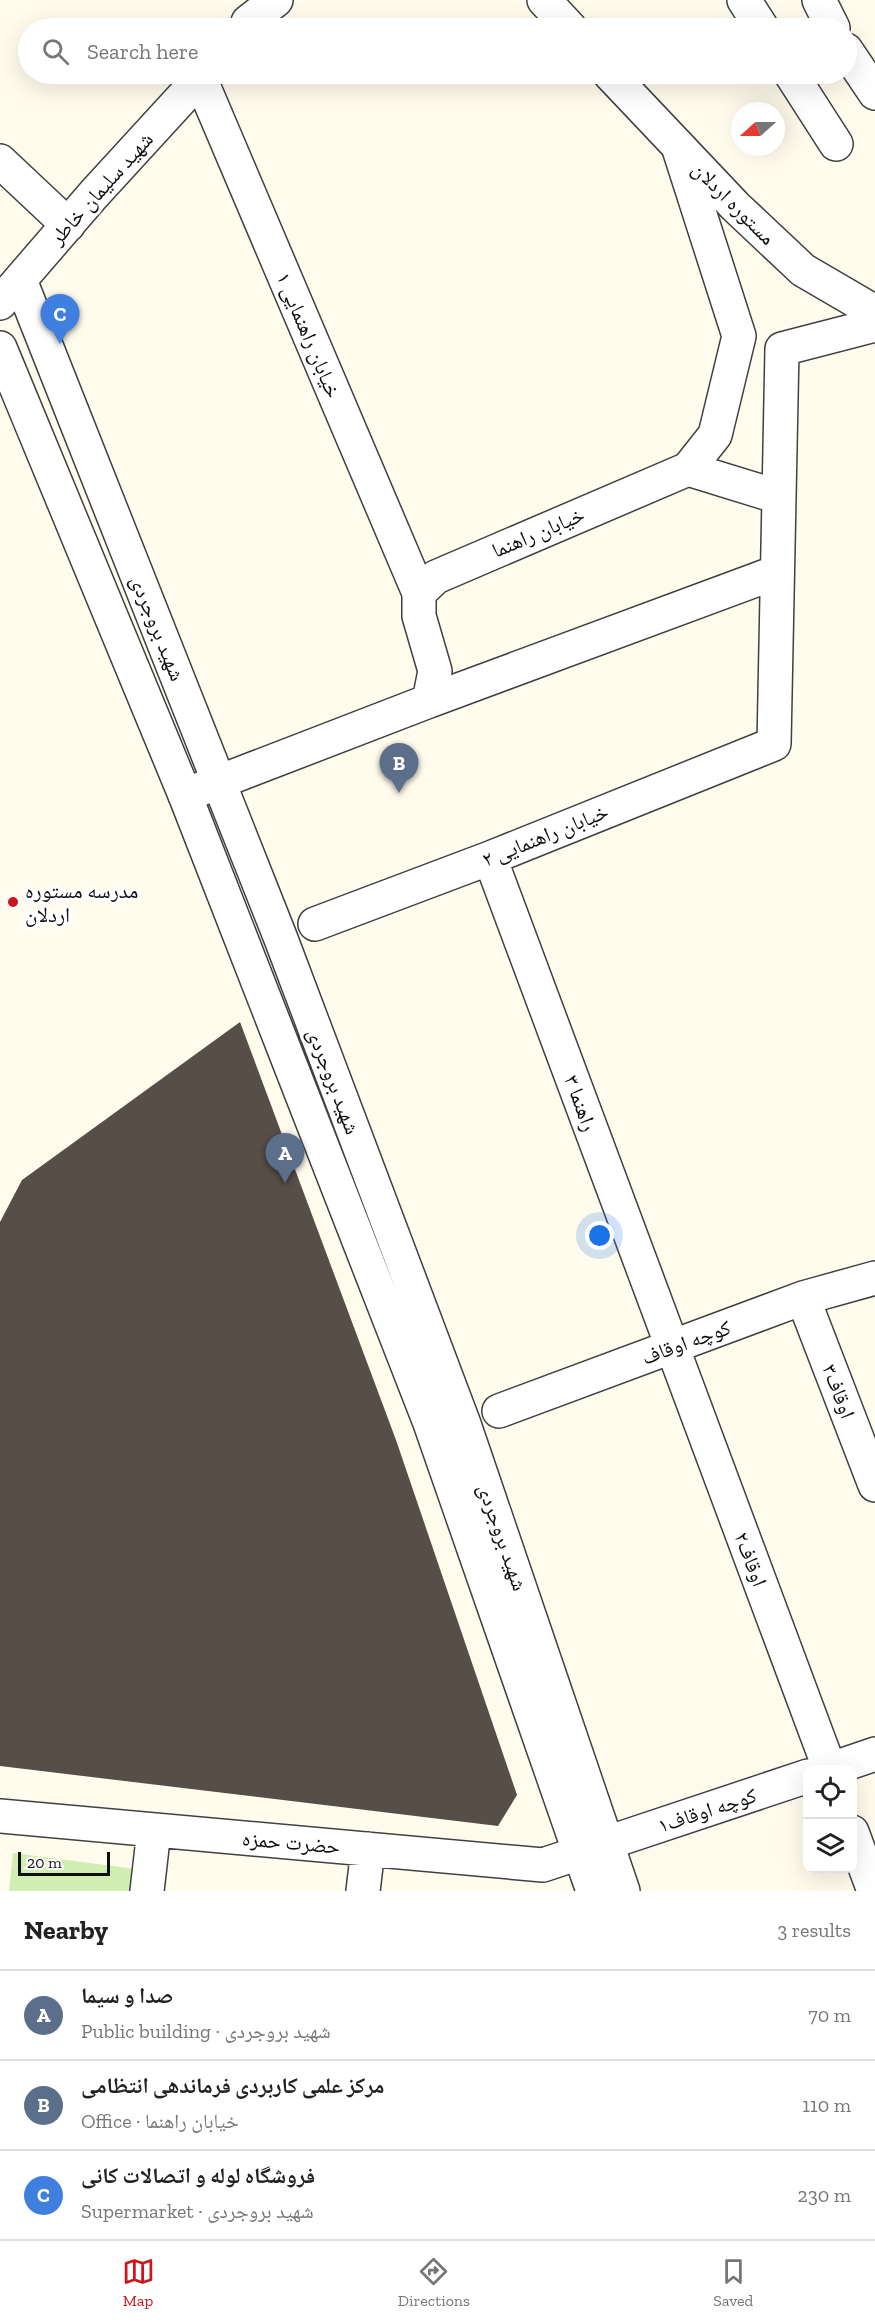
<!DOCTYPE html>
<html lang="en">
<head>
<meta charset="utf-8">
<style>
  body { margin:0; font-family:"Zilla Slab","Noto Naskh Arabic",serif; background:#f2f2f2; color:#222 }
  .controls { position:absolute; right:18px; bottom:18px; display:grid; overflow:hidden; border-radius:12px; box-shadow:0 6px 24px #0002 }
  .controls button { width:54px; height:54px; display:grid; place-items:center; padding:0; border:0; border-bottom:2px solid #e0e0e0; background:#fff; color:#222; font:30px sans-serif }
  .compass { position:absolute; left:731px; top:102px; width:54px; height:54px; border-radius:50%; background:#fff; box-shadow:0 6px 24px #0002; rotate:249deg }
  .scale { position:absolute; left:18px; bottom:15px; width:92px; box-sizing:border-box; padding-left:6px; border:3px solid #0d0d0d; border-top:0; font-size:16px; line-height:21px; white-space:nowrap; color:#0d0d0d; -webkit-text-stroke:4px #fff; paint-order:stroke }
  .you { position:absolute; left:600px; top:1236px; width:21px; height:21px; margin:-15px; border:4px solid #fff; border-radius:50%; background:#1a73e8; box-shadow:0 0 0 9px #1a73e833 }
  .badge { display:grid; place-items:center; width:39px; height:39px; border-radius:50%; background:#cb171c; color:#fff; font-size:20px; font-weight:700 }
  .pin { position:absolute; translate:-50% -50px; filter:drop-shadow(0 2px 3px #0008) }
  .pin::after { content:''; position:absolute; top:32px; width:21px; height:18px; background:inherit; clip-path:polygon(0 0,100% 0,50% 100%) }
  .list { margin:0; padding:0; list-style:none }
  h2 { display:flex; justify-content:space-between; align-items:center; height:78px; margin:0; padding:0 24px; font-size:26px }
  h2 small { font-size:20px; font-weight:400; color:#767676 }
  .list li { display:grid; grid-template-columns:39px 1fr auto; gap:18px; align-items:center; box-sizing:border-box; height:90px; padding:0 24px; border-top:2px solid #e0e0e0 }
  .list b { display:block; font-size:22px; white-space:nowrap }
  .list p { margin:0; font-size:20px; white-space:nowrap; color:#767676 }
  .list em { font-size:20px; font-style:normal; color:#767676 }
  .icon { flex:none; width:33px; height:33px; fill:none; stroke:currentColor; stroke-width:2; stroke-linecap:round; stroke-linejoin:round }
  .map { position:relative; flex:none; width:875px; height:1891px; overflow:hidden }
  .search { position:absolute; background:#fff; box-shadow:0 6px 24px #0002; left:18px; right:18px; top:18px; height:66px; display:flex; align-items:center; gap:15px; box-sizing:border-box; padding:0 21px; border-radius:33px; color:#767676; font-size:22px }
  .sheet { height:348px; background:#fff }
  nav { display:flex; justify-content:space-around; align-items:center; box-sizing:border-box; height:84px; border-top:2px solid #e0e0e0; background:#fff; font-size:16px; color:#767676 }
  nav a { display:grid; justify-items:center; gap:3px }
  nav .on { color:#cb171c }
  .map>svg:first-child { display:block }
  .green { fill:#d0eeb2 }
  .building { fill:#574e48 }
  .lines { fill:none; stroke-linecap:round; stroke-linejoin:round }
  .minor-casing { stroke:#404040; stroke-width:36 }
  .tertiary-casing { stroke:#404040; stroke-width:36 }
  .minor { stroke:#fff; stroke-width:33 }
  .tertiary { stroke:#fff; stroke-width:33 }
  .poi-dot { fill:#cb171c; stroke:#fff; stroke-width:2 }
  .labels { text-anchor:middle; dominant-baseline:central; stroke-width:6; stroke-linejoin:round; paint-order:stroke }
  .street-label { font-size:21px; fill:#0d0d0d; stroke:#fff }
  .poi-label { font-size:21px; fill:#0d0d0d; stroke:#fff; text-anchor:start }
</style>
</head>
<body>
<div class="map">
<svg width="875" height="1891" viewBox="0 0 875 1891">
  <rect width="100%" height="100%" fill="#fffced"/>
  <path class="green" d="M13,1853L136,1869L134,1891H9Z"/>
  <path class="building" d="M240,1022L396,1440L517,1795L498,1826L0,1766V1222L22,1180Z"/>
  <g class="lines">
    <defs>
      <path id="minor" d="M744,0L762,28
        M819,0L833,28
        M846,50L875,93
        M791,74L836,144
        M200,78L419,593
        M0,161L68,225
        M688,469L779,497
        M429,701L777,572
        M185,795L429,701L435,671L419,616V593L436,577L688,469L715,435L739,336L678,146
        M490,858L830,1770
        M315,924L490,858L774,744L782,349L875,325
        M803,1298L875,1485
        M499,1411L803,1298L875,1278
        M828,1770L875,1754
        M0,1816L543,1865L579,1853
        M852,1832L874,1891
        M607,1843L808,1776
        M147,1891L154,1830
        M363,1891L368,1849"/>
      <path id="tertiary" d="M544,0L570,28
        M248,22L276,0
        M610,74L735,206L803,270L875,312
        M20,280L281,939L464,1424L623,1891
        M0,303L94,194L204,74
        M0,348L185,795L430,1423L593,1891"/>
    </defs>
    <use href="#minor" class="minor-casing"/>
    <use href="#tertiary" class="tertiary-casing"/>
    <use href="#minor" class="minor"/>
    <use href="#tertiary" class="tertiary"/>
  </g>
  <circle class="poi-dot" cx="13" cy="902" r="6"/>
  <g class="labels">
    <g class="street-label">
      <text transform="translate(101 188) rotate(-48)">شهید سلیمان خاطر</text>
      <text transform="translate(734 203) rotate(45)">مستوره اردلان</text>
      <text transform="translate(309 335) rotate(67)">خیابان راهنمایی ۱</text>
      <text transform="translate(538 532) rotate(-23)">خیابان راهنما</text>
      <text transform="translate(158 628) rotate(68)">شهید بروجردی</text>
      <text transform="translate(545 835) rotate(-22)">خیابان راهنمایی ۲</text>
      <text transform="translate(334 1081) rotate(69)">شهید بروجردی</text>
      <text transform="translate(581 1103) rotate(70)">راهنما ۳</text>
      <text transform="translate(686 1342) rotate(-20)">کوچه اوقاف</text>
      <text transform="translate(839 1391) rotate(69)">اوقاف۳</text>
      <text transform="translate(503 1537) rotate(71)">شهید بروجردی</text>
      <text transform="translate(751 1559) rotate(69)">اوقاف۲</text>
      <text transform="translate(707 1810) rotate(-18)">کوچه اوقاف۱</text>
      <text transform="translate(291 1842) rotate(5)">حضرت حمزه</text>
    </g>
    <g class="poi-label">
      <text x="25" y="890">مدرسه مستوره<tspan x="25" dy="24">اردلان</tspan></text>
    </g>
  </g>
</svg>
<div class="controls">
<button><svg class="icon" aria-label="locate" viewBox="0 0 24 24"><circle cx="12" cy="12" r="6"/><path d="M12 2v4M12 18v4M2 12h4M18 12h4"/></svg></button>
<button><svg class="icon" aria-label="layers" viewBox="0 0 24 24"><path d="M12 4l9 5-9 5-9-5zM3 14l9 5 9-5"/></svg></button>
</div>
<svg class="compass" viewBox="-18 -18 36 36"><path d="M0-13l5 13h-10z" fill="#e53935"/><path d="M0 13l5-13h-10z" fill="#767676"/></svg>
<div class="scale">20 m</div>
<div class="you"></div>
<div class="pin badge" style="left:285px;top:1183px;background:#5c6f8a">A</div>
<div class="pin badge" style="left:399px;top:793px;background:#5c6f8a">B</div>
<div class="pin badge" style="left:60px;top:344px;background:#3f7fe0">C</div>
<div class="search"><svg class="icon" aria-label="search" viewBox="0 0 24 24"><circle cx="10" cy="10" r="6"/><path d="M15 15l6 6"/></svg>Search here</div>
</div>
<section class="sheet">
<h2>Nearby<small>3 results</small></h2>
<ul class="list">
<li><span class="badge" style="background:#5c6f8a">A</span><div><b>صدا و سیما</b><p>Public building · شهید بروجردی</p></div><em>70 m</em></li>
<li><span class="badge" style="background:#5c6f8a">B</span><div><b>مرکز علمی کاربردی فرماندهی انتظامی</b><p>Office · خیابان راهنما</p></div><em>110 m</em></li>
<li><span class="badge" style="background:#3f7fe0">C</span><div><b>فروشگاه لوله و اتصالات کانی</b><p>Supermarket · شهید بروجردی</p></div><em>230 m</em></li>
</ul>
</section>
<nav>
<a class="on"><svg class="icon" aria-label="map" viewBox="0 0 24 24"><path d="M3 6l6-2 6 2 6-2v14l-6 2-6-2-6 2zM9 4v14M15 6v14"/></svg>Map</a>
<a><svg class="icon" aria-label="directions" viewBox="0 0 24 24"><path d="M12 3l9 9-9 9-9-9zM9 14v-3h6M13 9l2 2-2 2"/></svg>Directions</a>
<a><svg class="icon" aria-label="saved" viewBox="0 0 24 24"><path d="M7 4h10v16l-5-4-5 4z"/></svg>Saved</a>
</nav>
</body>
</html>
